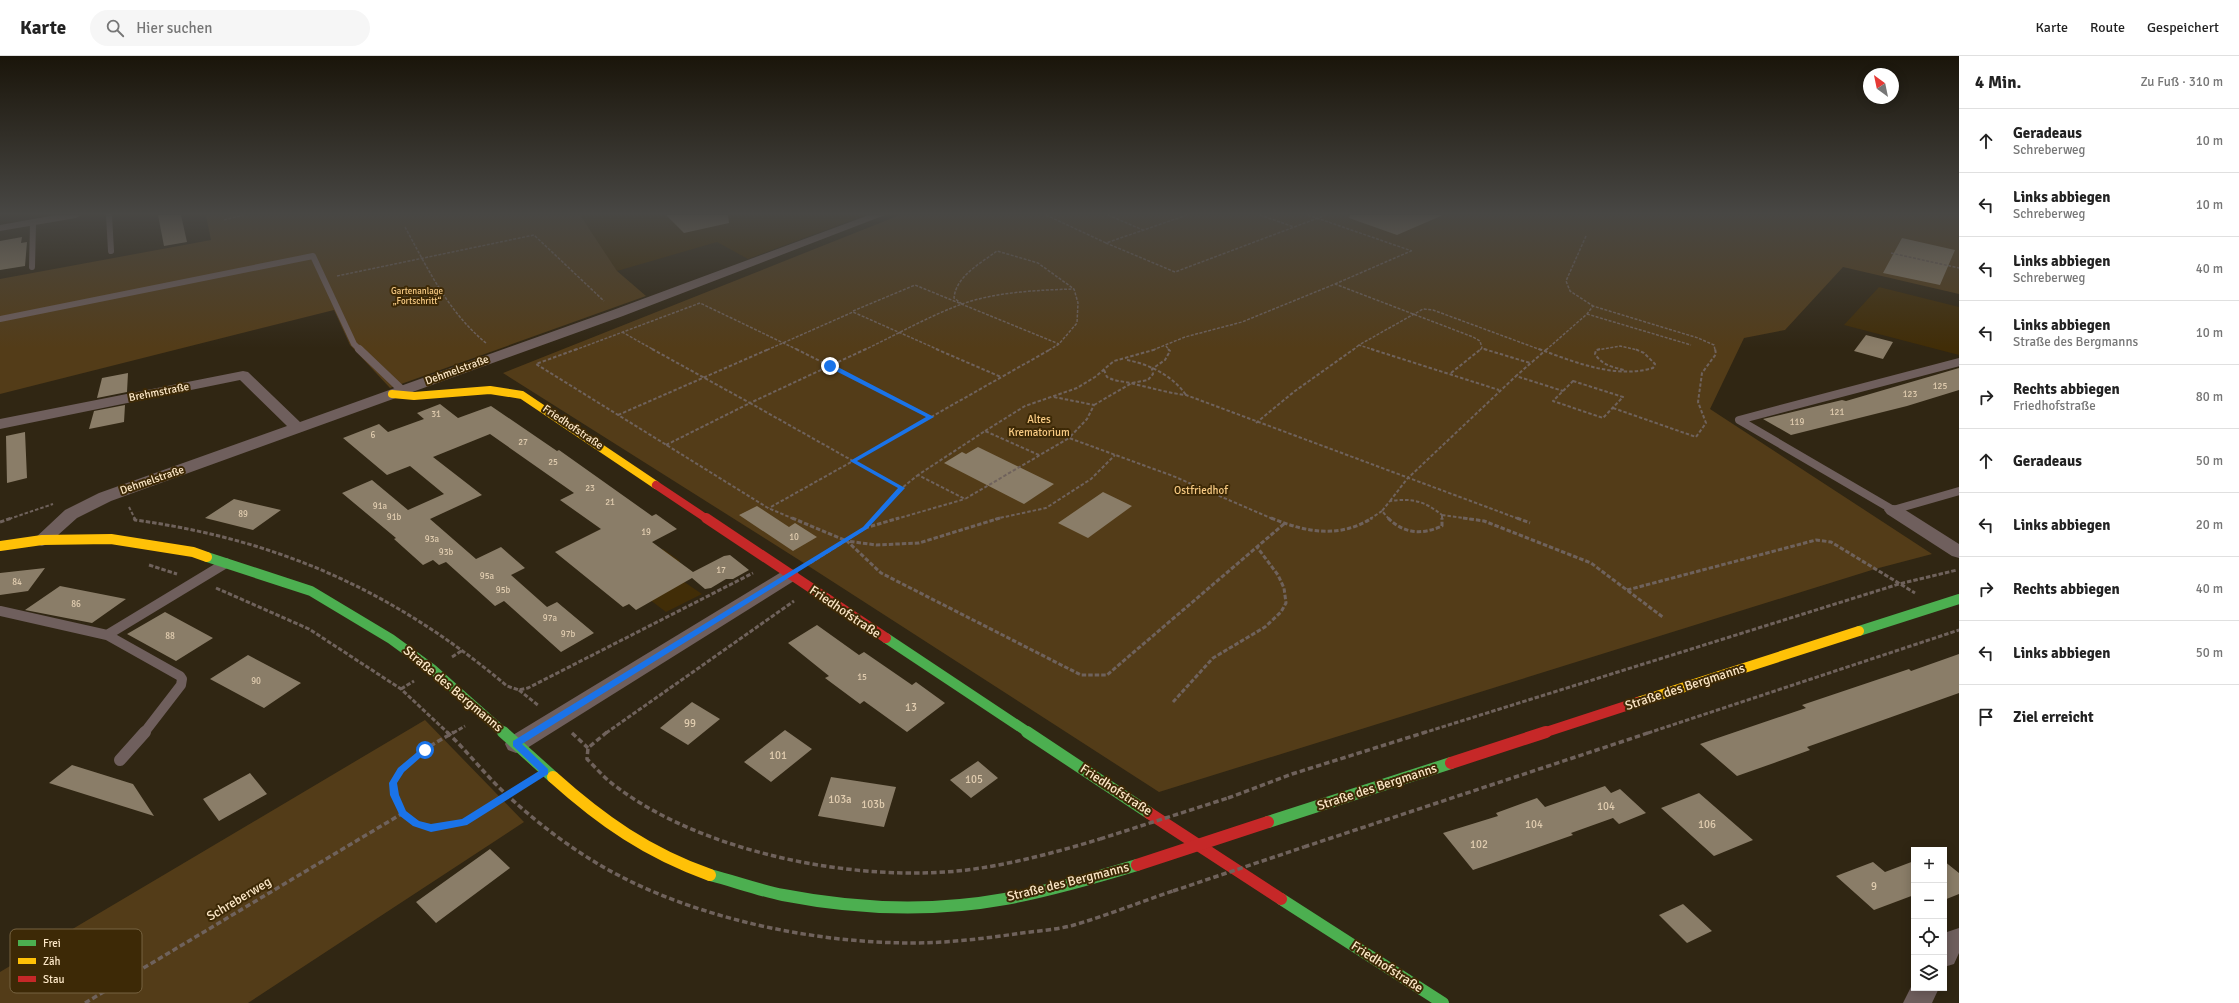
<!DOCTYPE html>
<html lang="de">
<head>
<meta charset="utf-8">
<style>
  body { margin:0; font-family:Signika,sans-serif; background:#f6f6f6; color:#222 }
  .controls { position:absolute; right:12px; bottom:12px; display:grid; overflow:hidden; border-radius:0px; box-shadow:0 2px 10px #0003 }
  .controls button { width:36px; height:36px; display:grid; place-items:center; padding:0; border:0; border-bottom:1px solid #e0e0e0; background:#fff; color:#222; font:20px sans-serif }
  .compass { position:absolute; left:1863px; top:12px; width:36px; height:36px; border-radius:50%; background:#fff; box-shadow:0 2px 10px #0003; rotate:327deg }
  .stop { position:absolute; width:12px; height:12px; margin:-9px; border:3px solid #1a73e8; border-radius:50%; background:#fff }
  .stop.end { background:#1a73e8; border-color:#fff; box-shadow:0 1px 4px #0008 }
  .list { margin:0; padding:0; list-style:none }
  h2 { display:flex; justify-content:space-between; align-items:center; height:52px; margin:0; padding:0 16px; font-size:17px }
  h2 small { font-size:13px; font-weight:400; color:#767676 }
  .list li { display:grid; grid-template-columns:26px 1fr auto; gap:12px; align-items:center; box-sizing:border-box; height:64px; padding:0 16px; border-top:1px solid #e0e0e0 }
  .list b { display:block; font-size:15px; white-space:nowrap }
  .list p { margin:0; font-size:13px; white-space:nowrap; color:#767676 }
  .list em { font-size:13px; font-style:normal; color:#767676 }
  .icon { flex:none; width:22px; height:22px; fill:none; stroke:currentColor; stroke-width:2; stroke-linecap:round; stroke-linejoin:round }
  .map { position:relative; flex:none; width:1959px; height:947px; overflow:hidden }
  header { display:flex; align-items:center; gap:24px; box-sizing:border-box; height:56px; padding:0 20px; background:#fff; border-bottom:1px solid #e0e0e0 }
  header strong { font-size:19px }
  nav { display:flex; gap:22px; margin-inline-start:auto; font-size:14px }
  .search { width:280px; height:36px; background:#f6f6f6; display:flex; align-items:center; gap:10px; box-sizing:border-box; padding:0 14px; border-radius:22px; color:#767676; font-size:15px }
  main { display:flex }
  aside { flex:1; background:#fff }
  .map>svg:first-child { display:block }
  .built { fill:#412d07 }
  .green { fill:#533c18 }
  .building { fill:#8a7d68 }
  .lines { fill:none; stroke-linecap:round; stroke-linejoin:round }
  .path-far3 { stroke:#6f625c; stroke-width:1.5; stroke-dasharray:3 1.5; stroke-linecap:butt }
  .path-far2 { stroke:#6f625c; stroke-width:2; stroke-dasharray:3.5 2; stroke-linecap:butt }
  .path-far1 { stroke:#6f625c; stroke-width:3; stroke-dasharray:4.5 2; stroke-linecap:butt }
  .path { stroke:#6f625c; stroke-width:3.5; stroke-dasharray:5.5 3; stroke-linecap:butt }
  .lane-far3 { stroke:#6f5f5d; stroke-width:6 }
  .lane-far2 { stroke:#6f5f5d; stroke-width:8 }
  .lane-far1 { stroke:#6f5f5d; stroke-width:10 }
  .lane { stroke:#6f5f5d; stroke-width:12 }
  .street { fill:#6f5f5d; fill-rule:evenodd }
  .fast-far1 { stroke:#4caf50; stroke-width:10 }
  .fast { stroke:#4caf50; stroke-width:12 }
  .slow-far2 { stroke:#ffc107; stroke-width:8 }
  .slow-far1 { stroke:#ffc107; stroke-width:10 }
  .slow { stroke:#ffc107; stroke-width:12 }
  .jam-far2 { stroke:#c62828; stroke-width:8 }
  .jam-far1 { stroke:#c62828; stroke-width:10 }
  .jam { stroke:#c62828; stroke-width:12 }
  .path-bridge { stroke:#6f625c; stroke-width:3.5; stroke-dasharray:5.5 3; stroke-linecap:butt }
  .jam-bridge { stroke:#c62828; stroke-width:12 }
  .route { fill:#1a73e8 }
  .labels { text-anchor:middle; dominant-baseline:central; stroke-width:4; stroke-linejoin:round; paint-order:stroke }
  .far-park-label { font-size:9px; fill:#f8cb84; stroke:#3d2906 }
  .number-label { font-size:9px; fill:#e0ccaf }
  .street-label { font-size:11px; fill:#fce7c7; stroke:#3d2906 }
  .park-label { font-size:11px; fill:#f8cb84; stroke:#3d2906 }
  .near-number-label { font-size:11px; fill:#e0ccaf }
  .near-street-label { font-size:13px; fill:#fce7c7; stroke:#3d2906 }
  .key { fill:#3d2906; stroke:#766240; stroke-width:1 }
  .key-label { font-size:11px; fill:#fce7c7 }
</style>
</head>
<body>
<header>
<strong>Karte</strong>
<div class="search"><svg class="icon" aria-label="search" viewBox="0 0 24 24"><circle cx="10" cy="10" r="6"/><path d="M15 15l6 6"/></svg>Hier suchen</div>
<nav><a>Karte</a><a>Route</a><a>Gespeichert</a></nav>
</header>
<main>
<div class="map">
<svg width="1959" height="947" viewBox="0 0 1959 947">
  <rect width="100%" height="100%" fill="#302613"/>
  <path class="built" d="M578,159H866L748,203L717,186L617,215Z
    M1879,231L1959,251V299L1844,269Z
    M663,493L680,505L671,517L702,538L666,556L616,518Z"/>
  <path class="green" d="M206,159H580L617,215L646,240L390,332L350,289L334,254L0,338V223L211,184Z
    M900,159H1959V238L1843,211L1785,274L1744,282L1710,353L1932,498L1875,513L1159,736L796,502L503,317Z
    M425,664L524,766L248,947H0V916Z"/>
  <path class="building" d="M158,159H181L187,186L164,190Z
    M666,159H728L729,167L684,177Z
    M1350,159H1443L1397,179L1349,162Z
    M22,181L21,187L27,186L25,210L0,214V185Z
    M1902,182L1955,194L1940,229L1883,217Z
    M1866,279L1893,286L1883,303L1854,295Z
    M1959,312V334L1907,350L1791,379L1763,363L1842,344L1846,345Z
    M128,317L127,336L97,342L102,322Z
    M440,348L458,362L491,350L557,395L559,394L652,460L656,458L677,473L652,486L693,516L724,500L730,499L749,514L733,523H726L711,532L705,533L692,522L636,554L629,548L623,551L555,496L601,473L560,444L574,437L490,378L433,401L482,439L430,463L476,503L501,491L525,512L511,519L547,551L557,546L594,577L561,596L504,545L495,550L446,506L439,509L433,504L423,509L394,483L396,482L342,437L372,424L408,454L444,438L410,410L387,419L343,382L379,368L388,376L424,363L417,357Z
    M125,349L124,366L89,373L94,355Z
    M25,376L27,422L7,427L6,380Z
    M978,391L1054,428L1024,448L944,407L962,396L966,398Z
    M1103,436L1132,450L1088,482L1058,467Z
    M234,443L281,454L253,474L205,462Z
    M757,450L789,471L795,467L817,481L793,495L739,459Z
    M45,512L28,535L0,539V517Z
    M60,530L126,543L92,567L25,554Z
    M165,556L213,582L176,605L127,578Z
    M817,569L859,599L864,596L912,629L916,626L945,647L907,676L864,645L860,648L825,622L829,620L788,587Z
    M1959,598V637L1807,691L1810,694L1774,707L1737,720L1700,688L1806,652L1802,649L1909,613L1911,615Z
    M248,599L301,627L264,652L210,623Z
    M692,646L720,663L688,689L660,672Z
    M785,674L812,693L771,726L744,706Z
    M978,705L998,722L971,742L950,724Z
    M72,709L133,728L154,760L49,727Z
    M250,717L267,738L219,765L203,743Z
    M831,721L896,731L884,771L818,760Z
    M1605,730L1611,737L1620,733L1646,757L1619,768L1613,762L1571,777L1573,779L1473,814L1443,777L1498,760L1496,757L1537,742L1545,751Z
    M1699,737L1753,784L1714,800L1661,752Z
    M490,793L510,812L436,867L416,846Z
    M1914,805V839L1874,854L1836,820L1873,806L1885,816Z
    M1944,805L1959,817V838L1944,844Z
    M1683,848L1712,875L1687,887L1659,859Z"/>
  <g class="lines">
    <path class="path-far3" d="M1046,159L1106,187
      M1108,159L1143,174
      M1187,159L1106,187L1175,216L1326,159
      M1260,159L1294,171
      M1308,159L1412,195
      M224,164L244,159
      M405,171C428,213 448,256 486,287
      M1586,180L1566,225L1570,235L1593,250
      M1891,197L1959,212
      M337,220L534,179L604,245
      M1335,228L1411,195
      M962,248L954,242C956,220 981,207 997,195L1038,207L1074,233L1078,247L1077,267L1059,288L1049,294
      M853,255L915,229L1059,288
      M1587,258L1691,289
      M622,276L654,294
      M1166,290L1169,294
      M575,294L700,247L798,294
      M767,294L853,256L939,294
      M864,294C896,279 929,260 962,248C995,236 1039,234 1074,233
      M1153,294L1185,281L1242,266L1335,228L1473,281L1480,285L1482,292
      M1353,294L1359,289
      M1374,294L1359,289L1423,253L1433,254L1541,294
      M1480,294L1482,292L1487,294
      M1546,294L1587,258L1593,250L1698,282L1714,289L1715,294
      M1597,294L1620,290L1638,294"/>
    <path class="path-far2" d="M577,293L536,308L768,452L794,463
      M652,293L750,347L866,293
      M796,293L931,361L853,405L902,432
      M936,293L1001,321
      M1371,293L1499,334
      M1484,293L1530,307
      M1539,293C1574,306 1615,323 1653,312L1655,308L1644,297L1635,293
      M1547,293L1516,320L1563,335
      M1600,293L1596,294L1595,298C1602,309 1612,311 1624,314
      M1127,304C1149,308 1173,320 1186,339
      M1104,314L1107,321C1116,326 1124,325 1134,328C1152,332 1168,337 1186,339L1519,463
      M1451,317L1481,293
      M1573,325L1623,341L1603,362L1553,345Z
      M1054,341L1094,349L1087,363L1069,382
      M1094,349L1132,327L1148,324L1153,318L1152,313L1165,304L1170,295L1168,293
      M1613,352L1696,381L1706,367L1698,346L1702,317L1716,298L1715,293
      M618,359L769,293
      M931,361L1051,293
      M1256,367L1295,335L1354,293
      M985,375L1025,350L1077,332L1095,321L1114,305L1157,293
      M666,389L750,347L853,405L769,452
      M1039,399L985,375L918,419L965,443L1069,382L1173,420L1273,463
      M1390,445L1407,423L1516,320
      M129,451L135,463
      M1442,459L1470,463
      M1442,459V463
      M9,463L53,448
      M873,463L902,432L918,419
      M896,463L965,443
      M995,463L1046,452L1091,423L1115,399
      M1370,463L1382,455
      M1389,463L1382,455L1390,445C1413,442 1424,445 1442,459"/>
    <path class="path-far1" d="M134,462L135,464C280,484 395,536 507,630L519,634L528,632L753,517
      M792,462L847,485
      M874,462L865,472L899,462
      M1000,462L919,487L876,489L847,485L881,517L1081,619H1107L1285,467
      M1271,462C1305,476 1339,483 1372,462
      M1388,462C1404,478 1422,479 1442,470V462
      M1463,462L1484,465L1591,507L1664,562
      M1517,462L1530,467
      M0,466L12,462
      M810,507L865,472
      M149,509L177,518
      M216,532L309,573L401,633L448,677
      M1627,534L1816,484L1831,486L1915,537
      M452,601L463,594
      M401,633L414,625
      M519,634L539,650
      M1173,646L1213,602L1265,571L1281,556L1286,547L1284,532L1278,519L1257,491
      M453,677L465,670
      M606,677L794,545
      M1423,677L1899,528L1957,514
      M1648,677L1959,574"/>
    <path class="path" d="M447,676C468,696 486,720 508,740C533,763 561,785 590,803C679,859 807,887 912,887C946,887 981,883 1015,878C1034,875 1056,874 1074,869C1108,859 1140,846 1173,835
      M607,676L588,692L587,703C597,713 606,724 618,732C707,798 859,827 967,814C1013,808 1057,796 1100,783
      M572,677L588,692
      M1228,742L1292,718L1426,676
      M403,757C399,749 391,737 393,728C398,707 437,686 454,676
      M1304,791L1651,676
      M85,947L403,757C446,793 489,751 526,727"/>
    <path class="lane-far3" d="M109,159L111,195
      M32,211L33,167
      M0,263L313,200L354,288L360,294"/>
    <path class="lane-far2" d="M359,293L402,334
      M1959,306L1739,364L1893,454L1959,435"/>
    <path class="lane-far1" d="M0,555L107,579L226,507
      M107,579L180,620L182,623L181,629L144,677"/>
    <path class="lane" d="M120,704L145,676"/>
    <path class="street" d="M56,159H81L76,162L0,175V169Z
      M869,159H885L623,260L111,445L77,462L48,488L42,490L36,488L33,484L65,454L99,437L287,370L240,324L0,373V363L243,315L248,316L300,366L613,254Z
      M1893,449L1899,450L1959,488V502L1952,500L1887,458L1884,454L1887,450Z
      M790,513L797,515L799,519L797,523L524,694L516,697L508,694L505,688L508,682L783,515Z
      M1959,872V897L1954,908L1944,911V877Z
      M1914,925V932H1939L1932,947H1903Z"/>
    <path class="fast-far1" d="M207,501L311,535L391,583L432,613L504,677
      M1859,575L1959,543
      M886,582L1029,677"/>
    <path class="fast" d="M503,676L553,721
      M1027,676L1149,757
      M1268,766L1451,707
      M710,819C734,825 758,834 783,839C855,853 933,856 1005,843C1050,835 1094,822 1137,809
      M1281,843L1443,947"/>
    <path class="slow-far2" d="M392,338L414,340L490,334L522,339L656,429"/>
    <path class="slow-far1" d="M0,490L42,484L111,483L193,496L207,501
      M1638,646L1859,575"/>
    <path class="slow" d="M553,721C602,765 648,797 710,819"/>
    <path class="jam-far2" d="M656,429L707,463"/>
    <path class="jam-far1" d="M706,462L886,582
      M1543,677L1638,646"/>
    <path class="jam" d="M1451,707L1546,676
      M1149,757L1281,843"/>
    <path class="path-bridge" d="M1100,783L1228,742
      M1173,835L1304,791"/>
    <path class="jam-bridge" d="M1137,809L1268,766"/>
  </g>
  <linearGradient id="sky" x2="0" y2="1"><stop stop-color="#1a150a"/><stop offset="0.54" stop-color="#484744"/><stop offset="1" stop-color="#484744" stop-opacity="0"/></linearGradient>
  <rect width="1959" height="292" fill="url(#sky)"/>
  <path class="route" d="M828,308H832L934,361L857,405L905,432L867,473L522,688L548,713V718L467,769L431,776L413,770L400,760L390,739L389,727L398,712L422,692L425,691L429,694L404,716L397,727L399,739L406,755L419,765L431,768L462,763L539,715L513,690V685L863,471L898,432L850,405L926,361L828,311Z"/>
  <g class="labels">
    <g class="far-park-label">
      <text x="417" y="235">Gartenanlage<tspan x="417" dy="10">„Fortschritt“</tspan></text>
    </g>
    <g class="number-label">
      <text x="1940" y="330">125</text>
      <text x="1910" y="338">123</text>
      <text x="1837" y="356">121</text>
      <text x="436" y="358">31</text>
      <text x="1797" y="366">119</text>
      <text x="373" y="379">6</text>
      <text x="523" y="386">27</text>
      <text x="553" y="406">25</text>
      <text x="590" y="432">23</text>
      <text x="610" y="446">21</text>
      <text x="380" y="450">91a</text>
      <text x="243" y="458">89</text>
      <text x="394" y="461">91b</text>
      <text x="646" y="476">19</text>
      <text x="794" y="481">10</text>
      <text x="432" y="483">93a</text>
      <text x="446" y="496">93b</text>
      <text x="721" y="514">17</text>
      <text x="487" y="520">95a</text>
      <text x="17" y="526">84</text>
      <text x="503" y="534">95b</text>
      <text x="76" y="548">86</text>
      <text x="550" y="562">97a</text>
      <text x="568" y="578">97b</text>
      <text x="170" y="580">88</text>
      <text x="862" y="621">15</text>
      <text x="256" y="625">90</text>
    </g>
    <g class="street-label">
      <text transform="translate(457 314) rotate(-20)">Dehmelstraße</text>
      <text transform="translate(159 336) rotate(-11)">Brehmstraße</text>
      <text transform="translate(573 371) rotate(34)">Friedhofstraße</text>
      <text transform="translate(152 424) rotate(-19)">Dehmelstraße</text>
    </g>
    <g class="park-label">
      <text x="1039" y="363">Altes<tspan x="1039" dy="13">Krematorium</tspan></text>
      <text x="1201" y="434">Ostfriedhof</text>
    </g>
    <g class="near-number-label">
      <text x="911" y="651">13</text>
      <text x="690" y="667">99</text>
      <text x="778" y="699">101</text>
      <text x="974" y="723">105</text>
      <text x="840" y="743">103a</text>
      <text x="873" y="748">103b</text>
      <text x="1606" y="750">104</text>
      <text x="1534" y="768">104</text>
      <text x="1707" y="768">106</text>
      <text x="1479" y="788">102</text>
      <text x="1874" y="830">9</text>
    </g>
    <g class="near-street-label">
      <text transform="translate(845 556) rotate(34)">Friedhofstraße</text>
      <text transform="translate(1685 631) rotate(-18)">Straße des Bergmanns</text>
      <text transform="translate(453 633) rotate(40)">Straße des Bergmanns</text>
      <text transform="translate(1377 731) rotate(-18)">Straße des Bergmanns</text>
      <text transform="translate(1116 734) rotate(33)">Friedhofstraße</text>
      <text transform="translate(1068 826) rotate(-14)">Straße des Bergmanns</text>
      <text transform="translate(239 843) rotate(-31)">Schreberweg</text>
      <text transform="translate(1387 911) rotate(33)">Friedhofstraße</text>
    </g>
  </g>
  <rect x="10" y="873" width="132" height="64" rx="6" class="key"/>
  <rect x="18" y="884" width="18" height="6" fill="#4caf50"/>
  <rect x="18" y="902" width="18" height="6" fill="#ffc107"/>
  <rect x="18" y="920" width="18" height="6" fill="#c62828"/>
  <g class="key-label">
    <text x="43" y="891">Frei</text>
    <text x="43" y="909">Zäh</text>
    <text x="43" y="927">Stau</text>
  </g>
</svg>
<div class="controls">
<button>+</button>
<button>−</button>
<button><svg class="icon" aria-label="locate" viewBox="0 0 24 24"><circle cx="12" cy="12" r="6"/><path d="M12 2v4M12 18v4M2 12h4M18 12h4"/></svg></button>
<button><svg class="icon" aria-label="layers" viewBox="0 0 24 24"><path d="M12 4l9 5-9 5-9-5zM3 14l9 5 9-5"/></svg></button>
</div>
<svg class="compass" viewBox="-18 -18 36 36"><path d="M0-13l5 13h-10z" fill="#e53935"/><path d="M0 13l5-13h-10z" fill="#767676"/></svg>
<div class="stop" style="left:425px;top:694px"></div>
<div class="stop end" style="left:830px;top:310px"></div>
</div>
<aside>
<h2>4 Min.<small>Zu Fuß · 310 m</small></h2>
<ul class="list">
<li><svg class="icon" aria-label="ahead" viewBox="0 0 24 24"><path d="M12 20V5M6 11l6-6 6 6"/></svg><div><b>Geradeaus</b><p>Schreberweg</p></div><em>10 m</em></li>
<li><svg class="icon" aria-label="left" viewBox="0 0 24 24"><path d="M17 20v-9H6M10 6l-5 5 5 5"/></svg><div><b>Links abbiegen</b><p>Schreberweg</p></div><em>10 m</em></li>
<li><svg class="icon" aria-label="left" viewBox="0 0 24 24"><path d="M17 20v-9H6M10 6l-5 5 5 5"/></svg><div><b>Links abbiegen</b><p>Schreberweg</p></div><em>40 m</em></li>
<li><svg class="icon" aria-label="left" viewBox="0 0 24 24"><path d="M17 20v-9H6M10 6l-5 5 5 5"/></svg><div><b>Links abbiegen</b><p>Straße des Bergmanns</p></div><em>10 m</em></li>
<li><svg class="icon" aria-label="right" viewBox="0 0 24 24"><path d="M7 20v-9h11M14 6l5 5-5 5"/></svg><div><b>Rechts abbiegen</b><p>Friedhofstraße</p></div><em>80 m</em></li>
<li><svg class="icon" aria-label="ahead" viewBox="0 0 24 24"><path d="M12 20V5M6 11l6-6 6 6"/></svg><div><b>Geradeaus</b></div><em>50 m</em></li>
<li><svg class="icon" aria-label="left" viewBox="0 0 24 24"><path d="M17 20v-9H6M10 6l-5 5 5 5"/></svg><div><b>Links abbiegen</b></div><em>20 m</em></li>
<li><svg class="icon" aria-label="right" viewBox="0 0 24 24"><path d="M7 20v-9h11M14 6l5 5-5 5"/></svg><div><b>Rechts abbiegen</b></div><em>40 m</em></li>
<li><svg class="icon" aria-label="left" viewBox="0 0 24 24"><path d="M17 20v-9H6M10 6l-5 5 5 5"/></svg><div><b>Links abbiegen</b></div><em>50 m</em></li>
<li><svg class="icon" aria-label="arrive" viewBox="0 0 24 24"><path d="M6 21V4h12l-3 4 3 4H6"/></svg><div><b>Ziel erreicht</b></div></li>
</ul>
</aside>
</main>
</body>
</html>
